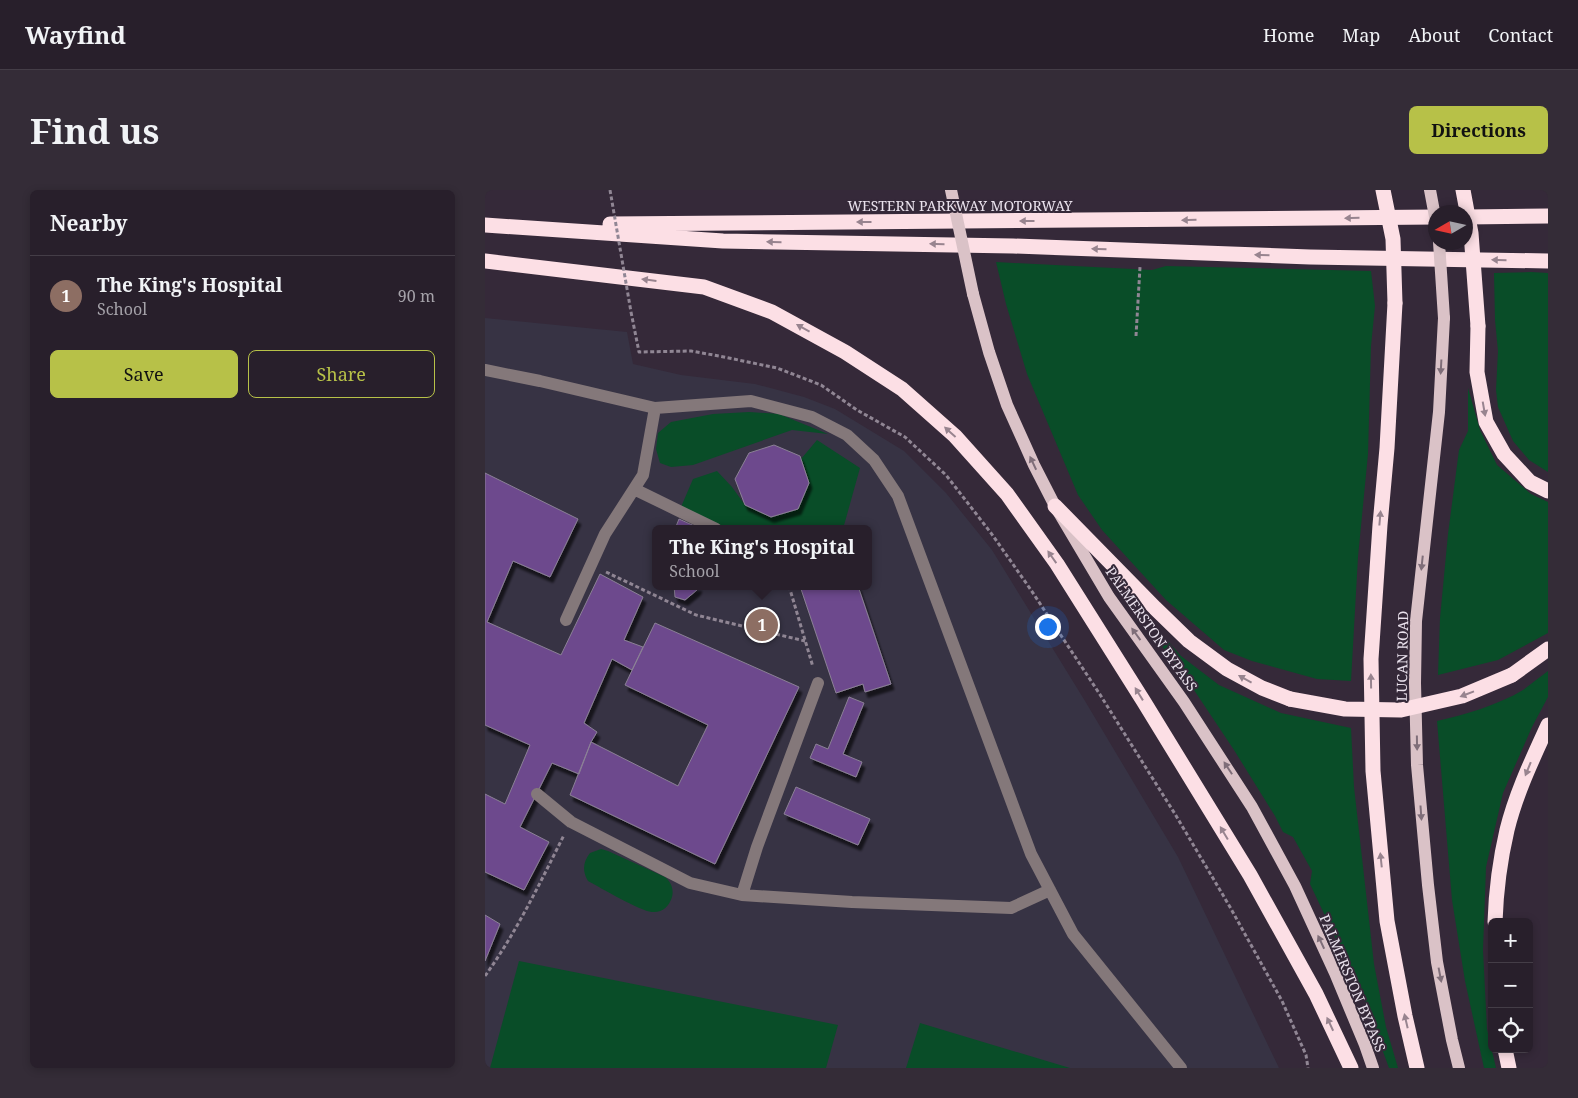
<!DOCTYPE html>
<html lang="en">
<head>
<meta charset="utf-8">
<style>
  body { margin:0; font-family:"Noto Serif",serif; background:#342c37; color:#f1f3f6 }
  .controls { position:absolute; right:15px; bottom:15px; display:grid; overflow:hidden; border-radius:8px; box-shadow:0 2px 8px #0003 }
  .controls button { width:45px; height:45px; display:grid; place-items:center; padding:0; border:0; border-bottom:1px solid #443d47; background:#281f2b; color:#f1f3f6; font:25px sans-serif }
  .compass { position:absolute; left:943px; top:15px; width:45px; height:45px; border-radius:50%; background:#281f2b; box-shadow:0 2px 8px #0003; rotate:261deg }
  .you { position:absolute; left:562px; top:436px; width:18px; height:18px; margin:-12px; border:4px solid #fff; border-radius:50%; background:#1a73e8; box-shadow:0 0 0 8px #1a73e833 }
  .badge { display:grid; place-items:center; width:32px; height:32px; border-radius:50%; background:#b7c148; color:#fff; font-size:16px; font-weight:700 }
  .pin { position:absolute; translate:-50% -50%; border:2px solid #fff; box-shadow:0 1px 5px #0006 }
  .popup { position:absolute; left:167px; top:335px; width:220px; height:65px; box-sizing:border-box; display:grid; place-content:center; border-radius:8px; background:#281f2b; filter:drop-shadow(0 1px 4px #0005); font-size:16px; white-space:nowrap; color:#a5a2a9 }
  .popup b { font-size:19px; color:#f1f3f6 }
  .popup::after { content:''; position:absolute; left:50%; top:100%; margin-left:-10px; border:10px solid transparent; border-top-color:#281f2b }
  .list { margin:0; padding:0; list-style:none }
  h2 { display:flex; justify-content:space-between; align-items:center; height:65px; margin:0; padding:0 20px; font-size:21px }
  h2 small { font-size:16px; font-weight:400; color:#a5a2a9 }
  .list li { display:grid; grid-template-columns:32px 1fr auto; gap:15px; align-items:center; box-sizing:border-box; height:80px; padding:0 20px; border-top:1px solid #443d47 }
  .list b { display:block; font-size:19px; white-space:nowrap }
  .list p { margin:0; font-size:16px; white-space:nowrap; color:#a5a2a9 }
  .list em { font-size:16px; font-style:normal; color:#a5a2a9 }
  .actions { display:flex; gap:10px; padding:15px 20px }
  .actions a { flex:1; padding:11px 0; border:1px solid #b7c148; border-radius:8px; text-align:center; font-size:18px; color:#b7c148 }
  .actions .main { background:#b7c148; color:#111 }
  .icon { flex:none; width:28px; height:28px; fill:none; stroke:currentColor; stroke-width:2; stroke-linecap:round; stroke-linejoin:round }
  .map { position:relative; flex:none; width:1063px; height:878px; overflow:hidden; border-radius:8px }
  header { display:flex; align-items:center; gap:30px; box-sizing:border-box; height:70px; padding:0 25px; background:#281f2b; border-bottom:1px solid #443d47 }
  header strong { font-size:24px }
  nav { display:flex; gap:28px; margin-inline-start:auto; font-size:18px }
  .intro { display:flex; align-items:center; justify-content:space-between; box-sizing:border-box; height:120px; padding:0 30px }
  h1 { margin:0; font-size:35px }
  .button { padding:12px 22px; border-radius:8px; background:#b7c148; color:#111; font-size:18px; font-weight:700 }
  main { display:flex; gap:30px; padding:0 30px }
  aside { flex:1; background:#281f2b; border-radius:8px; box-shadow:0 2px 8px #0003 }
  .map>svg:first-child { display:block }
  .education { fill:#373344; fill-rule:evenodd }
  .green { fill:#094d28 }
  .building { fill:#6d488d; stroke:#8b8196; filter:url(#shadow) }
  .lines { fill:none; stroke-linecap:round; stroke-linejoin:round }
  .path { stroke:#908694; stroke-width:3; stroke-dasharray:4 2.5; stroke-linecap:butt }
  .minor { stroke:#84787a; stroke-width:12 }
  .major { stroke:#dac2c7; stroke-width:12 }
  .highway { stroke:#fcdfe5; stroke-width:15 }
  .path-bridge { stroke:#908694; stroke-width:3; stroke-dasharray:4 2.5; stroke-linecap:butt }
  .major-bridge { stroke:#dac2c7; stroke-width:12 }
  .highway-bridge { stroke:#fcdfe5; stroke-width:15 }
  .oneway { fill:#98848f }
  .oneway2 { fill:#7f6e79 }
  .labels { text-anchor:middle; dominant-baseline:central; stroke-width:4; stroke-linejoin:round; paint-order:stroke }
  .street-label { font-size:14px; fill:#eae2ed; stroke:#352939 }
</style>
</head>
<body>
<header>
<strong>Wayfind</strong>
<nav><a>Home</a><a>Map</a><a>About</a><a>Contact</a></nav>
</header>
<div class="intro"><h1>Find us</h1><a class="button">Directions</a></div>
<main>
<aside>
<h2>Nearby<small></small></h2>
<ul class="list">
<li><span class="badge" style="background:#8d6e63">1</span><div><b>The King's Hospital</b><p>School</p></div><em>90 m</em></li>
</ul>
<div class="actions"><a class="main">Save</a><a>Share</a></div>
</aside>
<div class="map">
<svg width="1063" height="878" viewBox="0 0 1063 878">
  <defs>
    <filter id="shadow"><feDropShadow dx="3" dy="5.5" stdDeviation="1" flood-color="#0009"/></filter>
  </defs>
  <rect width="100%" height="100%" fill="#352939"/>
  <path class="education" d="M0,128L142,142L148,174L196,185L270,194L319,207L350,219L419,261L461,303L507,360L600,511L693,667L794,878H0ZM171,339H383V396H171Z"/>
  <path class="green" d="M511,72L667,80L681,76L886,81L890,116L886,156L883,264L873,367L866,491L832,489L767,471L739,460L681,410L617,340L593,305L542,184L521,114Z
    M1046,82L1063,83V282L1044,270L1028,251L1013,217L1011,200L1013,161L1010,130L1009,83Z
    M983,198L995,240L1012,275L1046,304L1063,312V443L1013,470L953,485L955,428L963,344L974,260L983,241Z
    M264,222L294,224L343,244L307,240L208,275L186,277L175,273L171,259L173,243L186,232L228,224Z
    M332,250L375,278L358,339H279L272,336L271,339H244L196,317L208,289L232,281L247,297L260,315L286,327L312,319L324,293L316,269Z
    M682,450L696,466L734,495L796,523L866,538L869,597L889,774L901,837L913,878H904L877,804L825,694L827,681L808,647L798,642L790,626L749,560L697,482L675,454Z
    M1063,481V507L1047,537L1018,603L1001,677L998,760L1002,839L1011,878H999L980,791L967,710L952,531C979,525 1013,515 1038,500C1046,494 1055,487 1063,481Z
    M116,659L123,661L180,687C186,692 189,699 187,707C184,717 177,723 167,722C155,721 116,698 103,691C97,681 98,672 105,663Z
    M34,771L353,835L341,878H5Z
    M435,833L585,878H421Z"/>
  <path class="building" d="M289,255L315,266L324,293L313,319L286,327L260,315L250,289L264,263Z
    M0,283L93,329L65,387L28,371L2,432L76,465L115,384L158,407L139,450L158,457L147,480L127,469L99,533L112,542L106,552L94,584L67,573L35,637L64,652L39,700L0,682V604L20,614L45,555L0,535Z
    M194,329L216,339H190Z
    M189,396H214L212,400L200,410L190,407Z
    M315,396H373L406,494L380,502L378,494L351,503Z
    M170,433L314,497L230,674L85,605L106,552L193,596L223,535L140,495Z
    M364,507L379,513L358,564L377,572L371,587L325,568L331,554L343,559Z
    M311,597L385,629L373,655L299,624Z
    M0,725L15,734L0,771Z"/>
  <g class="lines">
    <path class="path" d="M146,122L154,162L206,161L234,166L292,178L336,195L372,220L420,247L461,285L506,343L546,400L614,503L690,624L745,717L797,811L821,865L823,878
      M651,146L655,77
      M121,382L211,425L320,451
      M304,396L328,477
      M0,786C31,743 55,693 79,645"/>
    <path class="minor" d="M0,180L55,191L170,218L266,211L327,227L362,245L389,270L413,306L546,664L588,744L696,878
      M149,299L231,339
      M81,430L120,344L158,285L170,218
      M52,604L86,632L205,693L257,705L272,657L333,493
      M257,705L367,712L526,718L565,700"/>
    <path class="major" d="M488,104L504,162L522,215L549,275L570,316L624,407L699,512L767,617L810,696L850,783L880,855L888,878
      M959,128L954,222L931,431L930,493L932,575L943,695L952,772L967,850L974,878"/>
    <path class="highway" d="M981,27L1063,26
      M125,34L951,27
      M0,35L238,51L528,56L825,67L1063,71
      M0,71L219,97L287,122L360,162L417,199L470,246L522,304L572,374L659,512L765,685L831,804L866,878
      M910,113L902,258L895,335L886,469L888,581L902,731L920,826L932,878
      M993,136L992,182L1001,232L1019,264L1045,292L1063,301
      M570,316L670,418L704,451L742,479L777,498L805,509
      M1027,485L1063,459
      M1010,732C1011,701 1015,670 1022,640C1031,603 1048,568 1063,535
      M1020,859L1024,878"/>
    <path class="path-bridge" d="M125,0L146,122"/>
    <path class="major-bridge" d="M466,0L488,104
      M945,0L951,32
      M954,52L959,128"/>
    <path class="highway-bridge" d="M898,0L908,49L910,113
      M978,0L986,43L993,136
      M805,509L860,519L916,520L977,506L1027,485"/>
  </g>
  <defs><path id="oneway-solid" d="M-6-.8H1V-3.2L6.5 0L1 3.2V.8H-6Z" transform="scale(1.25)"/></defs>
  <g class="oneway">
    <use href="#oneway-solid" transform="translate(867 28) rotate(179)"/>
    <use href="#oneway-solid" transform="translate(704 30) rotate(179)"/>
    <use href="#oneway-solid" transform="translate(542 31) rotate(180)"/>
    <use href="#oneway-solid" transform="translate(379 32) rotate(180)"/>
    <use href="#oneway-solid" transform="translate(289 52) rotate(-179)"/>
    <use href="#oneway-solid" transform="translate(452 54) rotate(-179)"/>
    <use href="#oneway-solid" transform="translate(614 59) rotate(-178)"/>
    <use href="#oneway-solid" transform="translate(777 65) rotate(-178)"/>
    <use href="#oneway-solid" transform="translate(1014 70) rotate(-179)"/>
    <use href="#oneway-solid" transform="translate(164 90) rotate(-173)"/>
    <use href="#oneway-solid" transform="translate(318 138) rotate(-151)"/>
    <use href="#oneway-solid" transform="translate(999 219) rotate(80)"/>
    <use href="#oneway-solid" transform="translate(465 242) rotate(-138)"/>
    <use href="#oneway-solid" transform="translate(895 328) rotate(-85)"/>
    <use href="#oneway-solid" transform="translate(567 367) rotate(-125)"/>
    <use href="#oneway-solid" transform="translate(760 489) rotate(-151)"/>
    <use href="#oneway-solid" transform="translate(886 491) rotate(-91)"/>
    <use href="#oneway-solid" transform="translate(654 504) rotate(-122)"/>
    <use href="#oneway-solid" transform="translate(982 504) rotate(159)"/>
    <use href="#oneway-solid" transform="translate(1043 579) rotate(112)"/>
    <use href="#oneway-solid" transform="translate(739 643) rotate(-121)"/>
    <use href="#oneway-solid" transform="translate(896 670) rotate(-96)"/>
    <use href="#oneway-solid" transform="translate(921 831) rotate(-103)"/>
    <use href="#oneway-solid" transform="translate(845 834) rotate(-115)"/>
  </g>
  <g class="oneway2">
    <use href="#oneway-solid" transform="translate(956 177) rotate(93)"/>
    <use href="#oneway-solid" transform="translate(548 273) rotate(-115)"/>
    <use href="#oneway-solid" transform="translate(937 373) rotate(96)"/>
    <use href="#oneway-solid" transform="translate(651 444) rotate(-126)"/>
    <use href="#oneway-solid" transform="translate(932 553) rotate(89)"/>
    <use href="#oneway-solid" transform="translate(743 578) rotate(-123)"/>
    <use href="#oneway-solid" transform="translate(936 623) rotate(86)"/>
    <use href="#oneway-solid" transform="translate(836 752) rotate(-115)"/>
    <use href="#oneway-solid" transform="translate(955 785) rotate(79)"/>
  </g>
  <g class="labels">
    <g class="street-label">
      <text x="475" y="15">WESTERN PARKWAY MOTORWAY</text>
      <text transform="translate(667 439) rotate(55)">PALMERSTON BYPASS</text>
      <text transform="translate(917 466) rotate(-89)">LUCAN ROAD</text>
      <text transform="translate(868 793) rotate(67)">PALMERSTON BYPASS</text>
    </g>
  </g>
</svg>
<div class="controls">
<button>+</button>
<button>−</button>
<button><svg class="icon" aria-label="locate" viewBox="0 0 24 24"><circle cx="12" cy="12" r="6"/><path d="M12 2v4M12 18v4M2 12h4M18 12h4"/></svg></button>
</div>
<svg class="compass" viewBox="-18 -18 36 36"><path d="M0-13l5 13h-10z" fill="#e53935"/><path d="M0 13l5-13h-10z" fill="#a5a2a9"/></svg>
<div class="you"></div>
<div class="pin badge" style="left:277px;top:435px;background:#8d6e63">1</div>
<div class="popup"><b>The King's Hospital</b>School</div>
</div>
</main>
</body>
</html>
